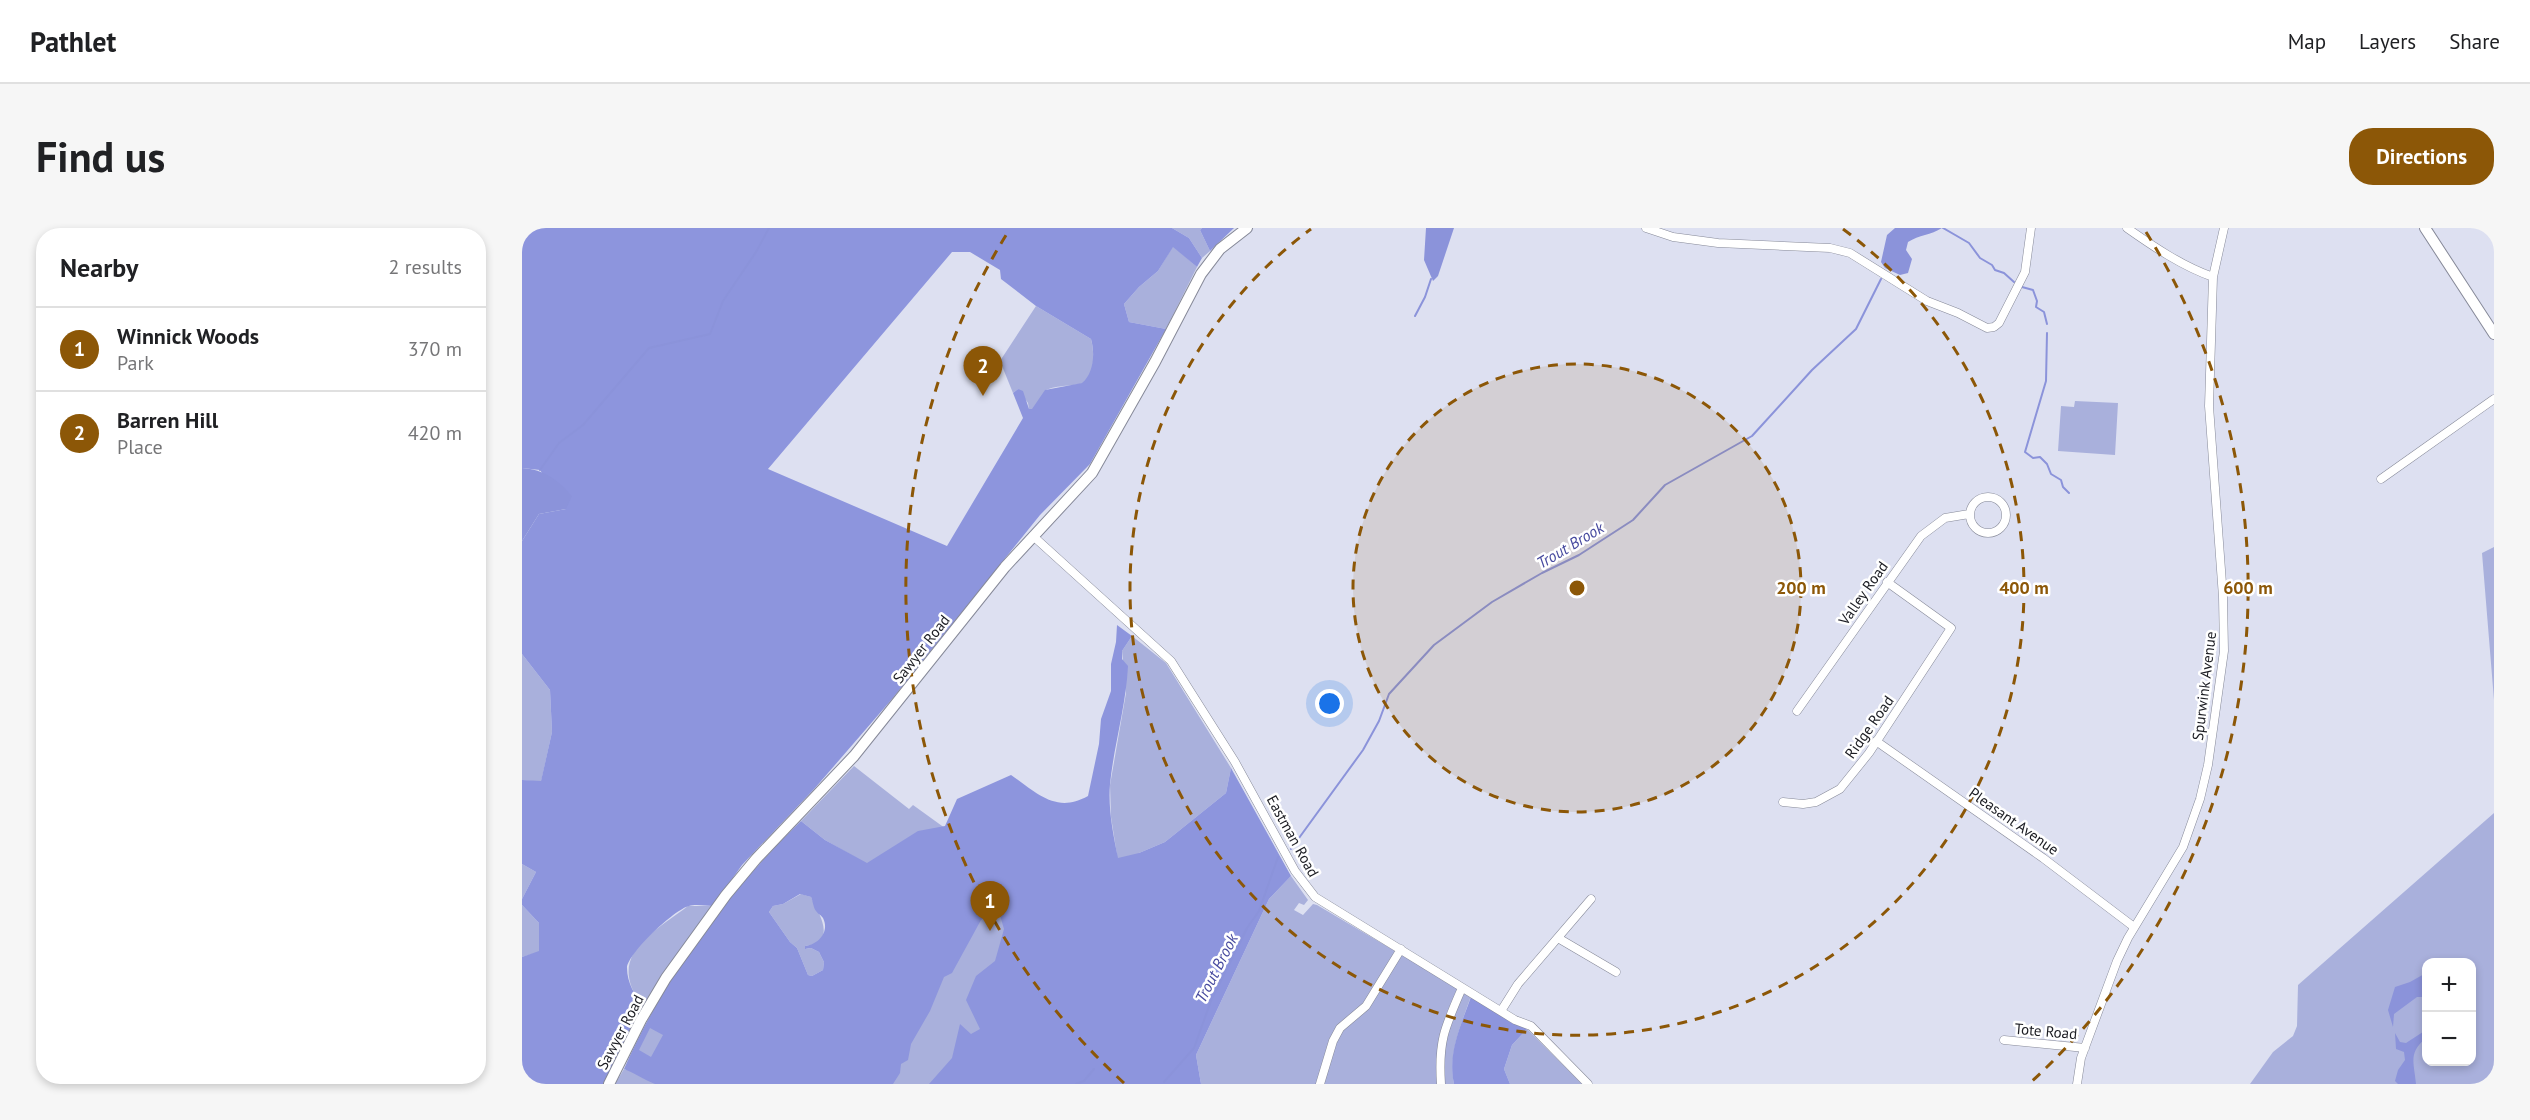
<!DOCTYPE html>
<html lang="en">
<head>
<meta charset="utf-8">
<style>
  body { margin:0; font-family:"PT Sans",sans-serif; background:#f6f6f6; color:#202124 }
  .controls { position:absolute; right:18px; bottom:18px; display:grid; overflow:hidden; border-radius:12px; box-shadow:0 3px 9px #0003 }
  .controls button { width:54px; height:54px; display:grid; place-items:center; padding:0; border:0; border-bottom:2px solid #e0e0e0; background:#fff; color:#202124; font:30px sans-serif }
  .you { position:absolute; left:808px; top:476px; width:21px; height:21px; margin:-15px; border:4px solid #fff; border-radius:50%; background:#1a73e8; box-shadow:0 0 0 9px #1a73e833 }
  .badge { display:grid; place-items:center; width:39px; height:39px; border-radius:50%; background:#8c5707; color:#fff; font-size:20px; font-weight:700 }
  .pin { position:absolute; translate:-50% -50px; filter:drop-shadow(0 2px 3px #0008) }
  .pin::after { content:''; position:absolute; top:32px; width:21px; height:18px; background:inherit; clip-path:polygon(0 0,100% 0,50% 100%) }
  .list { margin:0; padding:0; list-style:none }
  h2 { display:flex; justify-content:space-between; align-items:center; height:78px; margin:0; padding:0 24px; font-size:26px }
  h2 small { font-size:20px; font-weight:400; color:#757577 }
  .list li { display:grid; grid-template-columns:39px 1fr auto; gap:18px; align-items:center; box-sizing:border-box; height:84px; padding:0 24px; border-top:2px solid #e0e0e0 }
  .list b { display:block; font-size:22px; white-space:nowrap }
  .list p { margin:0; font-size:20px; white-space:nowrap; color:#757577 }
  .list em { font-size:20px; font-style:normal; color:#757577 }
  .map { position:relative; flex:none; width:1972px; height:856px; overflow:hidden; border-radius:24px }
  header { display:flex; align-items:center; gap:36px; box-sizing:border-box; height:84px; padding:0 30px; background:#fff; border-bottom:2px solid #e0e0e0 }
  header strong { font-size:28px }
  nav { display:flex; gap:33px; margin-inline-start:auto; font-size:21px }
  .intro { display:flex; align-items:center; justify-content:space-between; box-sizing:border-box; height:144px; padding:0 36px }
  h1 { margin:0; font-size:42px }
  .button { padding:15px 27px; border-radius:24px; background:#8c5707; color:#fff; font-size:21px; font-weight:700 }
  main { display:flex; gap:36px; padding:0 36px }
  aside { flex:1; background:#fff; border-radius:24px; box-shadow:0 3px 9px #0003 }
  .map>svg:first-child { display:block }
  .green { fill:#a9b0dc; fill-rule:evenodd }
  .forest { fill:#8d95dd; fill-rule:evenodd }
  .water { fill:#8b93da }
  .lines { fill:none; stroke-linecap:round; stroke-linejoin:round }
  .stream { stroke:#8b93da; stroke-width:2 }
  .minor-casing { stroke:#868998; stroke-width:9 }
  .tertiary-casing { stroke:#868998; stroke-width:12 }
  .secondary-casing { stroke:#868998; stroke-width:12 }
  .minor { stroke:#fff; stroke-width:8 }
  .tertiary { stroke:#fff; stroke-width:10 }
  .secondary { stroke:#fff; stroke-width:10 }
  .ring { fill:none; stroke:#8c5707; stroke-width:3; stroke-dasharray:10 8 }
  .labels { text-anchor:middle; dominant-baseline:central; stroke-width:5; stroke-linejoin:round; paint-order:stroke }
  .street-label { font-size:15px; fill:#1b1c22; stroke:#fff }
  .water-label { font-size:16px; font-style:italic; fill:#474a9f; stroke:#fff }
  .centre { fill:#8c5707; stroke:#fff; stroke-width:3 }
  .ring-label { font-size:18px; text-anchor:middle; font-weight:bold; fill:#8c5707; stroke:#fff; stroke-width:5; stroke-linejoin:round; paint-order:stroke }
</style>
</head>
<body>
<header>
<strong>Pathlet</strong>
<nav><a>Map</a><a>Layers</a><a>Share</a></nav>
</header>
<div class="intro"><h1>Find us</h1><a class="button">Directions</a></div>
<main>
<aside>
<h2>Nearby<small>2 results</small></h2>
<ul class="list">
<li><span class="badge">1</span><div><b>Winnick Woods</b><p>Park</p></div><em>370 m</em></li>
<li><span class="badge">2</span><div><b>Barren Hill</b><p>Place</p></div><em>420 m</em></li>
</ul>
</aside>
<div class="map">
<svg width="1972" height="856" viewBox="0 0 1972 856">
  <rect width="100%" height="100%" fill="#dde0f1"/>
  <path class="green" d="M650,0H680L678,2L688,23L680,30L667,10Z
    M651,18L675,39L644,101L607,94L602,76L617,59L636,43Z
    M514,78L569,111C572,122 574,148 561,155C554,158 534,157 524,162L511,182L507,181L506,175L496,161L491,165L478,133Z
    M1553,173L1596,175L1593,227L1536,223L1539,178L1552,179Z
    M1972,319V472L1960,325Z
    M610,408L644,435L709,540L704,565L643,614L617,625L572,856H93L102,841L104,842L132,786L259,800L366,659L338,632L303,612L279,593L332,538L387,581L391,577L520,670L595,627L589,589L588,557L604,465L600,423Z
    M0,426L28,462L30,504L19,554L0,552Z
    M1972,585V856H1728L1751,824L1771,808L1775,798L1776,757ZM1904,734H1950V834H1904Z
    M0,636L14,644L0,671Z
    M769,648L786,672L782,677L777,675L772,682L781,687L791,676L795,677L949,768C939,797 926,825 932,856H679L674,827L747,671Z
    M279,666L289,669C297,685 316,715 283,718L284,721L289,720L297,724L302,734L301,742L290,748L286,747L275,720L268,714L247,684L251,678L261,676Z
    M0,677L17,695V724L0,729Z
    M166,678H191L121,779C83,728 128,707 166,678Z
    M1005,801L1060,856H988L982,841L990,817Z"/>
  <path class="forest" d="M5,0H650L667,10L680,30L675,39L651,19L636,43L617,59L602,76L607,94L644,101L568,236L518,287L370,471L293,560L220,637L191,678C184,678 174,676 167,678C153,681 106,725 105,740C105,755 113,767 121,779L83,856H0V729L17,723V695L0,677V671L14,644L0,636V552L19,553L30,504L28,462L0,426V313L17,286L44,281L18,242L0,240V20ZM430,24H448L478,42L479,51L514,78L569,111C573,125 572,145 560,155L523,162L510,181H507L501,163L496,161L491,165L501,190L425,318L246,241Z
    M680,0H712L688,23L678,2Z
    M595,397L610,408L600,423V431L606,438C604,478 592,517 588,556C586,581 591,606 596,630L617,625L643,614L704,565L709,540L769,648L747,671L674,827L679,856H407L430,830L438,796L449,806L458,801L444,772L454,748L473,733L482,701L477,684L469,683L459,692L430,745L422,749L408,783L389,816L386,832L379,836L378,845L371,856H133C122,852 113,845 102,841C143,747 206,664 279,593L303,612L345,635L396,603L423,598L435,571L489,547C515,565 534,586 566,568L577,516L579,491L589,463V436L594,414ZM278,666L289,669C291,673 291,679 294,683C297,687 298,686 301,690C308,704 296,717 283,718V721L289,720L297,724L302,734L301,742L290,748L286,747L275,720L268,714L247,684L251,678L261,676ZM128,800L141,807L129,829L117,822Z
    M950,766L1005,801L990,817L982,841L988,856H932C925,824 940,795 950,766Z"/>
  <path class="water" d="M904,0H932L916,48L911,53L902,32Z
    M1373,0H1420C1409,7 1397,7 1386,14L1384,22L1390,31L1386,45L1378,47L1363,40L1359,34L1365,7Z
    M0,240C23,242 35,251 50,268L44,281L17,286L0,313Z
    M1904,745V769H1895L1872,786L1871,799L1866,782L1873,759L1888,754Z
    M1904,802V810C1886,825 1892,834 1894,856H1876L1873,853L1876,842L1883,832L1882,824L1874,821L1873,805L1878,814L1884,815Z"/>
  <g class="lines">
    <path class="stream" d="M1421,0L1447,15L1458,30L1470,37L1473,42L1482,45L1492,54
      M1500,59L1511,62L1515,73L1514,79L1522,84L1525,96
      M893,88L903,69L909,51
      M1525,105L1524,153L1503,224L1511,230L1518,229L1525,236L1529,246L1539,252L1541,259L1547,265
      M18,242L37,215L61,197L127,120L188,106L201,73L234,24L247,0
      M769,621L841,522L857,493L867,466L912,417L970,374L1020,345L1057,327L1111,292L1143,257L1230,208L1290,142L1334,101L1359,51
      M642,854L672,820L690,770L725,700L737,683L756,629
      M554,856L562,853L572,841"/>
    <defs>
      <path id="minor" d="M1124,0L1151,9L1196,15L1308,20L1328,25L1405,73L1436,85L1465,100L1472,99L1477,95L1503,44L1509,0
        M1605,0C1632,19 1660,38 1691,49
        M1859,251L1972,171
        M1448 287a18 18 0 1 1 36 0a18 18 0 1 1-36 0Z
        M511,308L649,433L713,534L773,643L793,669L993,792L1009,798L1066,856
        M1275,483L1399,308L1423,290L1447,286
        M1354,513L1521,630L1612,699
        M1261,574L1281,576L1294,574L1318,561L1347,525L1429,400L1365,354
        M1036,710L1094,744
        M979,783L996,756L1069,671
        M1482,812L1563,820
        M798,856L811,813L818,800L844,778L879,721
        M919,856C916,813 923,799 940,760
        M1555,856L1559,830L1595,733L1606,710L1661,619L1678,571L1686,537L1702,423L1701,369L1687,178L1691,49L1702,0"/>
      <path id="tertiary" d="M87,856L119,792L144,750L204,667L234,631L332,528L483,339L570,245L633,134L679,46L698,21L725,0"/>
      <path id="secondary" d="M1903,0L1972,106"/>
    </defs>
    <use href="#minor" class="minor-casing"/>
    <use href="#tertiary" class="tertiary-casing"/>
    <use href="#secondary" class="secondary-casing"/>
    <use href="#minor" class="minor"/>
    <use href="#tertiary" class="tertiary"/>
    <use href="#secondary" class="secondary"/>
  </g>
  <circle cx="1055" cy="360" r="224" fill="#8c5707" fill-opacity=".12"/>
  <g class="ring">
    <circle cx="1055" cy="360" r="224"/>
    <path d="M1321 1A447 447 0 1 1 789 1"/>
    <path d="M602 855A671 671 0 0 1 486 4M1624 4A671 671 0 0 1 1508 855"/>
  </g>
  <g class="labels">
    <g class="street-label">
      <text transform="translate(1341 365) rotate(-55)">Valley Road</text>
      <text transform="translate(399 421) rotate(-52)">Sawyer Road</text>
      <text transform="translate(1682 458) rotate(-83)">Spurwink Avenue</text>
      <text transform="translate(1347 499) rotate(-55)">Ridge Road</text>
      <text transform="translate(1492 593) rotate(35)">Pleasant Avenue</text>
      <text transform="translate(771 608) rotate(61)">Eastman Road</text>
      <text transform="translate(1524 803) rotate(5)">Tote Road</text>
      <text transform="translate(98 804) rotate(-62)">Sawyer Road</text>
    </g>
    <g class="water-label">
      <text transform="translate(1048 317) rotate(-31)">Trout Brook</text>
      <text transform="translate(694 740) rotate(-63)">Trout Brook</text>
    </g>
  </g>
  <circle cx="1055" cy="360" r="9" class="centre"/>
  <g class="ring-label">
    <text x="1279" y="366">200 m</text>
    <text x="1502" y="366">400 m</text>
    <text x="1726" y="366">600 m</text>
  </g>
</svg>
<div class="controls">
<button>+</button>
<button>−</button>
</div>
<div class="you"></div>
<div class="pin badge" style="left:468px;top:703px">1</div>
<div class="pin badge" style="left:461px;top:168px">2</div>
</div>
</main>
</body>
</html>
